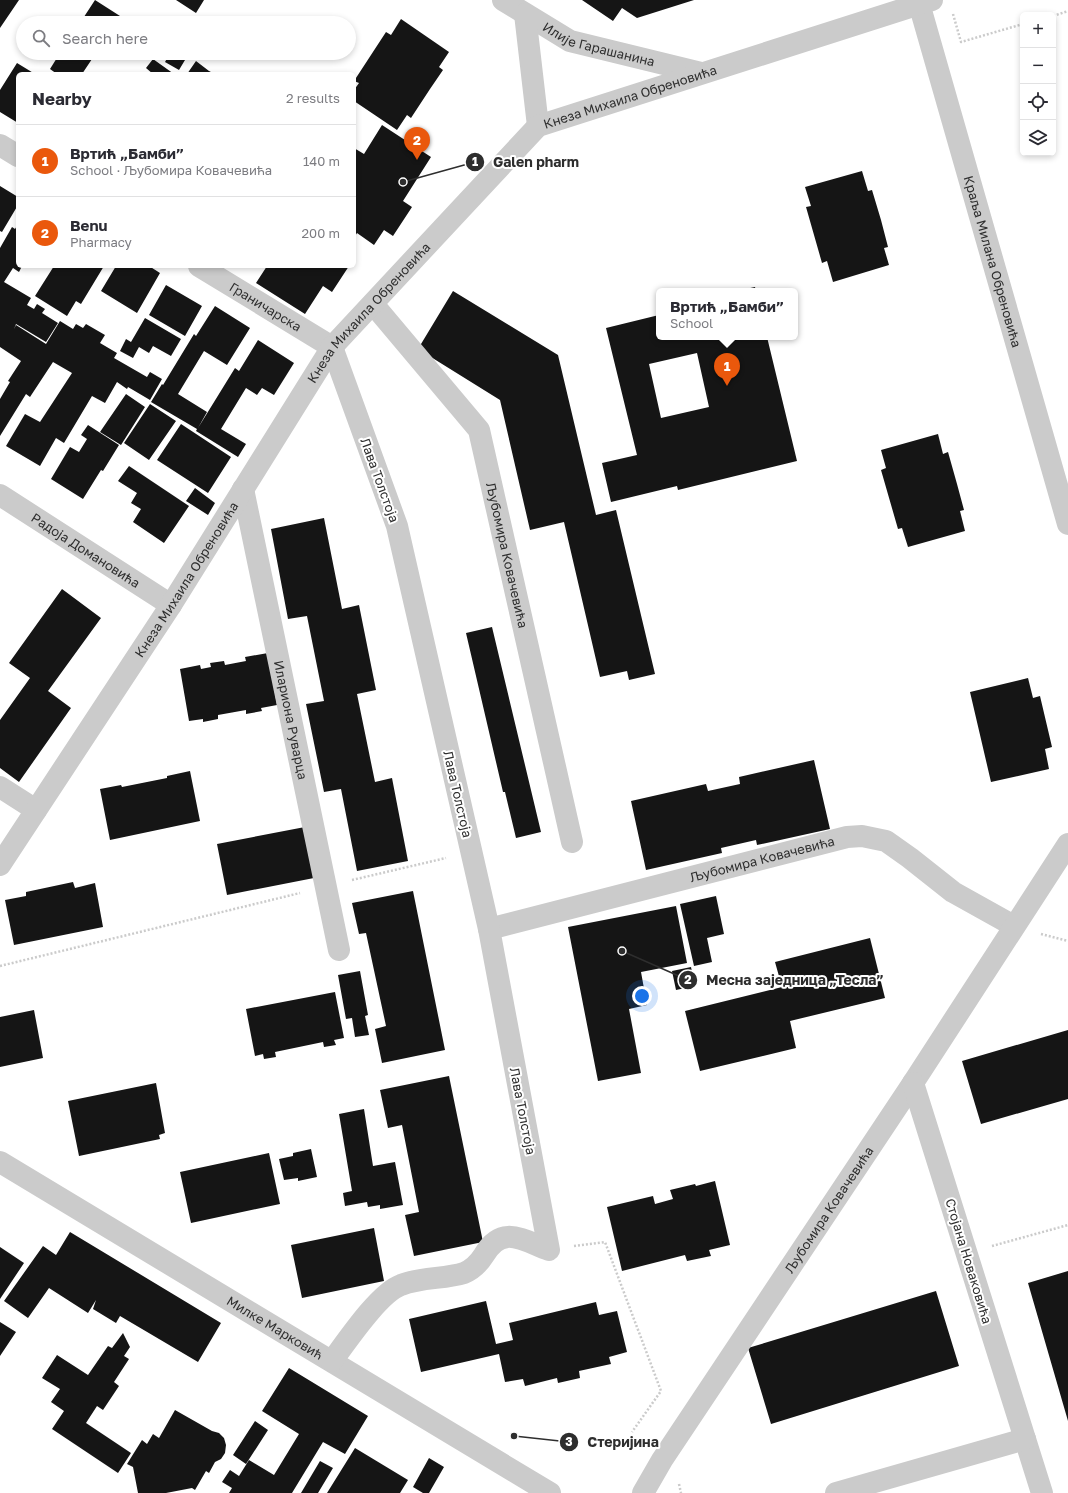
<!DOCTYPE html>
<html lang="en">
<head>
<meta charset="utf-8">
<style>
  body { margin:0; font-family:"Golos Text",sans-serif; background:#f2f2f3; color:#2b2b33 }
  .controls { position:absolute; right:12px; top:12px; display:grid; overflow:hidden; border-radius:6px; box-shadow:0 2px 6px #0003 }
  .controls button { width:36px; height:36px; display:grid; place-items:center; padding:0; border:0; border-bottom:1px solid #e1e1e2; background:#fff; color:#2b2b33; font:20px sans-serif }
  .you { position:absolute; left:642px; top:996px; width:14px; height:14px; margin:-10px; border:3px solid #fff; border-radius:50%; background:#1a73e8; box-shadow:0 0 0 6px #1a73e833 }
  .badge { display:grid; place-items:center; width:26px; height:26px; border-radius:50%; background:#ea580c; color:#fff; font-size:13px; font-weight:700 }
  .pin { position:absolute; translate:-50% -33px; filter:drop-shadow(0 1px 2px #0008) }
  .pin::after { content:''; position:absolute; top:21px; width:14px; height:12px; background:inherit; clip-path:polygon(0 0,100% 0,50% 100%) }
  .popup { position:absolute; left:656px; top:288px; width:142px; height:52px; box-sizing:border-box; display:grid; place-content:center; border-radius:6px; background:#fff; filter:drop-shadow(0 1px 3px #0005); font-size:13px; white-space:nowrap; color:#7c7c81 }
  .popup b { font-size:15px; color:#2b2b33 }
  .popup::after { content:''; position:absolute; left:50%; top:100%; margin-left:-8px; border:8px solid transparent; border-top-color:#fff }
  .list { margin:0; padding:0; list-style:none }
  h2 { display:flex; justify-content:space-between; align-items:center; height:52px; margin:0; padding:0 16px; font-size:17px }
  h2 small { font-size:13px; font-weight:400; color:#7c7c81 }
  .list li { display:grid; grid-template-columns:26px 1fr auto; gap:12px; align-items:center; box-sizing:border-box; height:72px; padding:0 16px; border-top:1px solid #e1e1e2 }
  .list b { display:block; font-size:15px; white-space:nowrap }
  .list p { margin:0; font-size:13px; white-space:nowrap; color:#7c7c81 }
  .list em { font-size:13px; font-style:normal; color:#7c7c81 }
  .icon { flex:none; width:22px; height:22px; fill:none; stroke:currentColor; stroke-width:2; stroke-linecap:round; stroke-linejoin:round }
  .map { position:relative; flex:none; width:1068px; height:1493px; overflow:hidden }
  .search { position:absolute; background:#fff; box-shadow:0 2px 6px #0003; left:16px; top:16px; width:340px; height:44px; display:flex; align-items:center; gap:10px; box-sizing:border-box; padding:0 14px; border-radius:22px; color:#7c7c81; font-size:15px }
  .panel { position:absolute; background:#fff; box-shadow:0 2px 6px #0003; left:16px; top:72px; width:340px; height:196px; border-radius:6px }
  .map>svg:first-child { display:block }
  .building { fill:#151515; fill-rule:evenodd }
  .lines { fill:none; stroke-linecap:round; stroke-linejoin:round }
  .path { stroke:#cbcbcb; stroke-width:2.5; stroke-dasharray:2 2; stroke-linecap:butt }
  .street { stroke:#cbcbcb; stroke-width:22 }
  .labels { text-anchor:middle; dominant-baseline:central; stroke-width:4; stroke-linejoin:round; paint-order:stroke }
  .street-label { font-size:13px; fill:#2e2e2e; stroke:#fff }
  .leader { fill:none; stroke:#2e2e2e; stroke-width:1.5 }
  .callout-dot { fill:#2e2e2e; stroke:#fff; stroke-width:1.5 }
  .mark-label { font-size:12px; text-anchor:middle; font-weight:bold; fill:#fff }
  .callout-label { font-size:14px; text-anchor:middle; font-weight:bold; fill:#2e2e2e; stroke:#fff; stroke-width:4; stroke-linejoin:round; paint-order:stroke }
</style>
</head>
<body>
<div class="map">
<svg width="1068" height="1493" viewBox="0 0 1068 1493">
  <rect width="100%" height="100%" fill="#fff"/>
  <path class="building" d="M0,0H19L0,28Z
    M95,0L120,16L115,23H80Z
    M176,0H204L196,13Z
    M582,0H694L637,18L622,8L613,21Z
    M401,19L449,52L439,67L443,70L430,89L411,118L407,115L397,130L354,101V90L359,83L354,81L386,32L391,35Z
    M60,53H96L82,74H57L50,69Z
    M170,53H184L188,55L179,70L165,62Z
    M153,59L174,74H153L146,68Z
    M196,61L209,71L215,74H187Z
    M17,63L35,74H18V123L0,112V90Z
    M382,125L431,157L403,201L412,207L393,236L384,230L374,245L357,233L354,238V148L364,154Z
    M862,171L868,191L872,190L881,220L888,247L884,248L889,265L833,282L827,261L822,263L806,207L811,206L805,187Z
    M0,186L18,197V205L2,232L0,231Z
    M18,224V266H22L19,272L13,268L4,282L31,298L27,305L34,309L37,304L45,309L42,313L58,323L46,342L16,324L14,329L16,325L46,344L60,321L73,329L76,324L83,328L86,324L105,335L100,343L117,353L114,358L147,377L150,372L162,379L150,400L128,387L127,389L117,382L105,403L92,396L64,443L56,438L40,466L6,446L25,414L40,422L72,373L53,362L30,397L26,394L0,436V399L10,382L8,381L21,361L0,347V248L12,227L15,229Z
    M54,266H104L81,304L76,301L67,316L35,296Z
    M116,266H149L160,273L137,313L101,291Z
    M267,266H349L332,292L323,286L305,314L256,283Z
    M166,285L202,306L185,336L149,315Z
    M755,287L756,291H741V290Z
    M453,291L558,355L596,515L616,510L655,674L629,680L627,671L600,677L564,522L530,530L500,400L418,349Z
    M215,306L250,328L227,365L204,351L178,394L207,412L198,428L235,368L239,371L258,340L294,363L274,395L262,388L257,395L246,388L221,429L246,444L238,457L196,431L197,429L151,402L162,384L163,385L194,334L196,336Z
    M659,315V337H767L797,461L678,490L677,486L611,502L602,463L637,455L606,328ZM697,353L709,407L661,418L649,364Z
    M145,318L181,339L171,356L153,346L149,353L139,347L133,358L120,351L126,339L131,342Z
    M126,394L145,407L121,445L100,432Z
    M150,404L176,421L149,460L124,443Z
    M181,424L231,457L208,493L157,460Z
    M88,425L119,445L103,471L101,470L83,499L51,479L70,447L79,452L87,439L81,435Z
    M938,434L943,454L948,452L957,484L964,510L960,511L965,531L908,547L902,528L898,529L881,470L886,468L881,450Z
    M129,466L189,506L164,543L133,522L141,509L131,503L137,493L118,481Z
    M195,488L215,503L208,515L186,501Z
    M324,518L342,609L359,605L376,690L357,694L375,782L392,778L408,861L357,871L341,789L324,792L306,704L324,701L307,616L288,619L271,529Z
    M62,589L101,618L48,691L71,708L19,782L0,768V720L30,678L9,663Z
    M492,627L541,832L516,838L505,792H503L466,633Z
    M268,653L277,705L261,708L262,711L246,714V710L218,715V719L203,722V719L189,721L180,669L200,665L201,669L211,667L210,663L224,661L225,665L246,661L245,657Z
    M1028,678L1033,698L1040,696L1052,747L1045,749L1049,769L991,782L970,692Z
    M814,760L830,829L757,845L756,840L721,848L722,853L646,870L631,801L706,784L708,791L740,784L739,777Z
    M190,771L200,821L110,840L100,789L121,785L122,787L167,778V776Z
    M305,827L314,878L227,895L217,844Z
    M73,882L75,888L95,883L103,927L14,945L5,900L26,896V892Z
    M413,891L445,1050L382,1063L375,1029L386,1026L366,933L359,934L352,903Z
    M716,896L724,934L707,938L712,962L694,966L680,904Z
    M676,906L687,963L641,972L647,1005L629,1009L641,1073L598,1081L568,927Z
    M870,938L885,998L790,1021L796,1048L700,1071L685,1011L782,987L775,962Z
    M691,967L695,986L676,990L672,971Z
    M360,971L368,1015L365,1016L369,1035L355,1037L352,1018L346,1019L338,975Z
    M335,992L344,1038L334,1040L336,1045L324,1047L323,1042L275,1052L276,1057L264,1059L263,1054L255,1056L246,1009Z
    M34,1010L43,1058L0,1067V1017Z
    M1068,1030V1099L981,1124L962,1061Z
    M449,1076L483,1242L414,1256L405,1215L419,1212L402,1125L388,1128L380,1090Z
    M156,1083L165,1133L159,1135L160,1139L79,1156L68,1101Z
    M364,1109L373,1166L395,1162L403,1205L380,1209V1205L368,1207L367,1202L345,1206L343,1193L352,1191L339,1114Z
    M311,1149L317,1177L298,1181V1178L284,1180L279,1159L293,1156V1153Z
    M269,1153L280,1204L191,1223L180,1172Z
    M715,1181L730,1245L709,1250L711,1256L687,1261L685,1255L622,1271L607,1207L653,1196L655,1204L673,1199L670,1190L695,1184L696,1186Z
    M374,1228L384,1281L302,1298L291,1245Z
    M70,1232L221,1323L198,1362L120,1316L116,1323L93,1309L96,1300L88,1313L49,1288L28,1318L4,1301L43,1246L56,1255Z
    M0,1247L24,1263L0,1299Z
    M1068,1271V1421L1028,1283Z
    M936,1291L959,1366L771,1424L748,1348Z
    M486,1301L496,1344L513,1340L509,1323L596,1302L599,1315L617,1311L627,1352L609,1357L611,1364L579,1371L580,1378L558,1383L557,1378L525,1386L523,1379L505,1382L499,1354L421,1372L409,1319Z
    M0,1322L16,1332L0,1356Z
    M123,1333L130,1347L124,1356L129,1359L114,1382L119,1386L103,1410L97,1406L86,1423L131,1453L118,1473L52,1429L64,1411L51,1402L60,1389L42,1378L57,1355L88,1375L108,1346L112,1348Z
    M289,1368L368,1416L345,1454L323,1442L292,1493H229L232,1488L222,1482L230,1470L239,1476L249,1460L274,1475L299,1434L262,1411Z
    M175,1410L212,1431L219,1433L224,1438L226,1445L225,1453L221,1459L215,1462L209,1473L206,1471L195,1490L192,1488L166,1493H138L133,1467L127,1464L142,1440L147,1444L153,1434L159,1438Z
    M255,1421L268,1430L246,1464L233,1455Z
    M355,1448L408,1480L400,1493H327Z
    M429,1458L444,1467L429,1493H423L413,1487Z
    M320,1461L333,1468L318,1493H301Z"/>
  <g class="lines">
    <path class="path" d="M953,14L961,42L1023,24
      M1053,16L1068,11
      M352,880L446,858
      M1041,934L1068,941
      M0,966L300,893
      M574,1246L605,1242L661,1391L632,1432
      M992,1246L1068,1225
      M679,1484L681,1493"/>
    <g class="street">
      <path id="s1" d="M503,0L570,41L701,73"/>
      <path id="s2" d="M918,0L1068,524"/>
      <path d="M525,14L538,126"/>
      <path d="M0,145L18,156"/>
      <path id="s3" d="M199,266L332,347"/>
      <path id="s4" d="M373,304L479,430L572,842"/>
      <path id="s5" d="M243,489L339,950"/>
      <path id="s6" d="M0,495L171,605"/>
      <path d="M0,787L36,810"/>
      <path id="s7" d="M0,865L171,605L332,347L538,126L932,0"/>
      <path id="s8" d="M489,929L847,837L862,836L886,841L910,858L953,892L1014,926"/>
      <path id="s9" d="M0,1162L550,1493"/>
      <path d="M332,1361C347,1341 379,1293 401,1285C421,1277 445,1279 464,1273C473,1269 479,1263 484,1255C502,1224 522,1240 549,1250L489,929L397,526L332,347"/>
      <path d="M1025,1439L1042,1493"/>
      <path id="s10" d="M643,1493L662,1460L913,1083L1068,844"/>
      <path d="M836,1493L1025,1439L913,1083"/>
    </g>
  </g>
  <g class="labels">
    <g class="street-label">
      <text stroke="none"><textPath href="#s1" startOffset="107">Илије Гарашанина</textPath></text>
      <text stroke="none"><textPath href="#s7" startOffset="1014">Кнеза Михаила Обреновића</textPath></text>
      <text stroke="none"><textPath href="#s2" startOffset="272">Краља Милана Обреновића</textPath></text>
      <text stroke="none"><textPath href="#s3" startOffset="78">Граничарска</textPath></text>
      <text stroke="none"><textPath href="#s7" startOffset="665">Кнеза Михаила Обреновића</textPath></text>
      <text transform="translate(380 480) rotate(70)">Лава Толстоја</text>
      <text stroke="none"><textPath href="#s6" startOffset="102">Радоја Домановића</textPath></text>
      <text stroke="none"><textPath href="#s4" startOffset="293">Љубомира Ковачевића</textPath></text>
      <text stroke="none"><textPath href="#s7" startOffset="341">Кнеза Михаила Обреновића</textPath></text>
      <text stroke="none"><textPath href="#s5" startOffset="236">Илариона Руварца</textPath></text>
      <text transform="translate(458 794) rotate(77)">Лава Толстоја</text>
      <text stroke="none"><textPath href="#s8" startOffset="282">Љубомира Ковачевића</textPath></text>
      <text transform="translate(523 1111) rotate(79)">Лава Толстоја</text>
      <text stroke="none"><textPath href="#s10" startOffset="339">Љубомира Ковачевића</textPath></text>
      <text transform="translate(969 1261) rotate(73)">Стојана Новаковића</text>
      <text stroke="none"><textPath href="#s9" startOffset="321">Милке Марковић</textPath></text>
    </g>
  </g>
  <path class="leader" d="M403 182L475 162M622 951L688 980M514 1436L569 1442"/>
  <g class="callout-dot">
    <circle cx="403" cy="182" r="4"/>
    <circle cx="622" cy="951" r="4"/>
    <circle cx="514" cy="1436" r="4"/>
    <circle cx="475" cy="162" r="10"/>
    <circle cx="688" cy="980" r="10"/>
    <circle cx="569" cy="1442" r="10"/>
  </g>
  <g class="mark-label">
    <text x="475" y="166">1</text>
    <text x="688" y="984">2</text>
    <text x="569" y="1446">3</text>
  </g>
  <g class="callout-label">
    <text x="536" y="167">Galen pharm</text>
    <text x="795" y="985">Месна заједница „Тесла”</text>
    <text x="623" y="1447">Стеријина</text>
  </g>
</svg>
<div class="controls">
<button>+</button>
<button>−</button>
<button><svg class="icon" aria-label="locate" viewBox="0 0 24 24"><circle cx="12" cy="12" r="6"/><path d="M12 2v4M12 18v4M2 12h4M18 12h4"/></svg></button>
<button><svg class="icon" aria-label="layers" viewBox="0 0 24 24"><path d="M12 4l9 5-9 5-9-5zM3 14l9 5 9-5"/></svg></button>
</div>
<div class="you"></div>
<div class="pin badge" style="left:727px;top:386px">1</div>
<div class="popup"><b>Вртић „Бамби”</b>School</div>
<div class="pin badge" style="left:417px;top:160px">2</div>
<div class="search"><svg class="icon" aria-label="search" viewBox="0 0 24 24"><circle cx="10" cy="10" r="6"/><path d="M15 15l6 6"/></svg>Search here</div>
<section class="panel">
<h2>Nearby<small>2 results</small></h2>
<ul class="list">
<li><span class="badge">1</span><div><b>Вртић „Бамби”</b><p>School · Љубомира Ковачевића</p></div><em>140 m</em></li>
<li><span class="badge">2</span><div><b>Benu</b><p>Pharmacy</p></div><em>200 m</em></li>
</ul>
</section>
</div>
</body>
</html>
